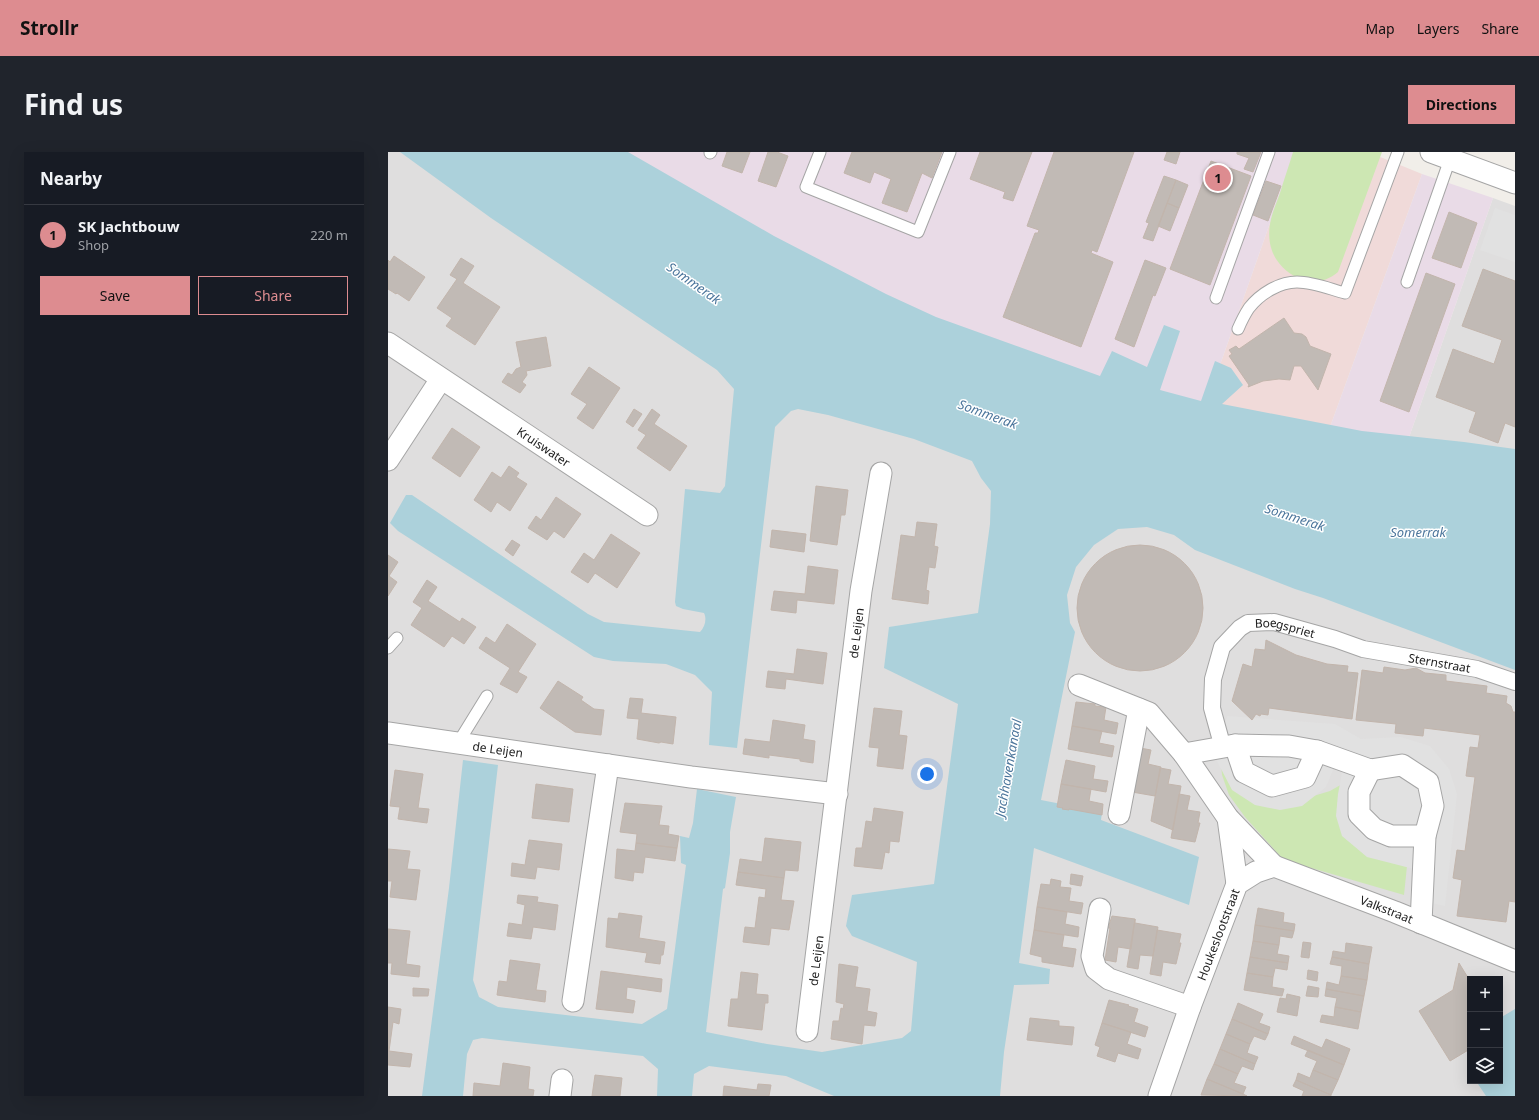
<!DOCTYPE html>
<html lang="en">
<head>
<meta charset="utf-8">
<style>
  body { margin:0; font-family:"Noto Sans",sans-serif; background:#20242c; color:#f1f3f6 }
  .controls { position:absolute; right:12px; bottom:12px; display:grid; overflow:hidden; border-radius:0px; box-shadow:0 4px 16px #0002 }
  .controls button { width:36px; height:36px; display:grid; place-items:center; padding:0; border:0; border-bottom:1px solid #363941; background:#171b24; color:#f1f3f6; font:20px sans-serif }
  .you { position:absolute; left:539px; top:622px; width:14px; height:14px; margin:-10px; border:3px solid #fff; border-radius:50%; background:#1a73e8; box-shadow:0 0 0 6px #1a73e833 }
  .badge { display:grid; place-items:center; width:26px; height:26px; border-radius:50%; background:#dd8c90; color:#111; font-size:13px; font-weight:700 }
  .pin { position:absolute; translate:-50% -50%; border:2px solid #fff; box-shadow:0 1px 4px #0006 }
  .list { margin:0; padding:0; list-style:none }
  h2 { display:flex; justify-content:space-between; align-items:center; height:52px; margin:0; padding:0 16px; font-size:17px }
  h2 small { font-size:13px; font-weight:400; color:#9ea1a6 }
  .list li { display:grid; grid-template-columns:26px 1fr auto; gap:12px; align-items:center; box-sizing:border-box; height:60px; padding:0 16px; border-top:1px solid #363941 }
  .list b { display:block; font-size:15px; white-space:nowrap }
  .list p { margin:0; font-size:13px; white-space:nowrap; color:#9ea1a6 }
  .list em { font-size:13px; font-style:normal; color:#9ea1a6 }
  .actions { display:flex; gap:8px; padding:12px 16px }
  .actions a { flex:1; padding:9px 0; border:1px solid #dd8c90; border-radius:0px; text-align:center; font-size:14px; color:#dd8c90 }
  .actions .main { background:#dd8c90; color:#111 }
  .icon { flex:none; width:22px; height:22px; fill:none; stroke:currentColor; stroke-width:2; stroke-linecap:round; stroke-linejoin:round }
  .map { position:relative; flex:none; width:1127px; height:944px; overflow:hidden; border-radius:0px }
  header { display:flex; align-items:center; gap:24px; box-sizing:border-box; height:56px; padding:0 20px; background:#dd8c90; color:#111 }
  header strong { font-size:19px }
  nav { display:flex; gap:22px; margin-inline-start:auto; font-size:14px }
  .intro { display:flex; align-items:center; justify-content:space-between; box-sizing:border-box; height:96px; padding:0 24px }
  h1 { margin:0; font-size:28px }
  .button { padding:10px 18px; border-radius:0px; background:#dd8c90; color:#111; font-size:14px; font-weight:700 }
  main { display:flex; gap:24px; padding:0 24px }
  aside { flex:1; background:#171b24; border-radius:0px; box-shadow:0 4px 16px #0002 }
  .map>svg:first-child { display:block }
  .residential { fill:#dfdede; fill-rule:evenodd }
  .commercial { fill:#f0dad9 }
  .industrial { fill:#e9dbe7 }
  .grass { fill:#cde7b3 }
  .parking { fill:#e1e1e1 }
  .water { fill:#acd1db }
  .building { fill:#c1bab5; stroke:#c2b5ac }
  .lines { fill:none; stroke-linecap:round; stroke-linejoin:round }
  .service-casing { stroke:#a5a5a5; stroke-width:13 }
  .pedestrian-casing { stroke:#a5a5a5; stroke-width:18 }
  .minor-casing { stroke:#a5a5a5; stroke-width:23 }
  .service { stroke:#fff; stroke-width:11 }
  .pedestrian { stroke:#fff; stroke-width:16 }
  .minor { stroke:#fff; stroke-width:21 }
  .labels { text-anchor:middle; dominant-baseline:central; stroke-width:3; stroke-linejoin:round; paint-order:stroke }
  .street-label { font-size:12px; fill:#212121; stroke:#fff }
  .water-label { font-size:13px; font-style:italic; fill:#4c769c; stroke:#fff }
</style>
</head>
<body>
<header>
<strong>Strollr</strong>
<nav><a>Map</a><a>Layers</a><a>Share</a></nav>
</header>
<div class="intro"><h1>Find us</h1><a class="button">Directions</a></div>
<main>
<aside>
<h2>Nearby<small></small></h2>
<ul class="list">
<li><span class="badge">1</span><div><b>SK Jachtbouw</b><p>Shop</p></div><em>220 m</em></li>
</ul>
<div class="actions"><a class="main">Save</a><a>Share</a></div>
</aside>
<div class="map">
<svg width="1127" height="944" viewBox="0 0 1127 944">
  <rect width="100%" height="100%" fill="#f1eee9"/>
  <path class="residential" d="M0,0H38L596,299L612,322L528,944H0Z
    M1105,46L1127,54V311L1018,294Z
    M749,360L1127,498V944H600L680,403ZM1082,827H1112V929H1082Z"/>
  <path class="commercial" d="M907,0H980L1034,22L938,286L814,264Z"/>
  <path class="industrial" d="M205,0H907L814,264L669,226Z
    M1034,22L1105,46L1018,294L938,286Z"/>
  <path class="grass" d="M905,0H994L950,120C938,130 924,133 910,126C886,114 877,93 883,67C885,58 889,50 892,41C896,27 901,14 905,0Z
    M833,612L912,648L942,639L961,628L1019,714L1016,743L913,713L893,705L857,665L841,643L834,623Z"/>
  <path class="parking" d="M1107,56L1127,63V110L1092,98Z
    M839,564L947,572L973,587L1013,585L1042,594L1061,617L1069,642L1057,754L1026,747V717L979,705L954,684L948,664L950,642L955,616L947,613L938,635L914,654L892,658L867,653L844,638L829,609Z"/>
  <path class="water" d="M12,0H240L386,84L498,142L548,165L712,224L724,199L759,215L776,173L792,179L772,238L813,249L827,209L843,216L855,233L834,252L974,279L1076,290L1127,297V518L935,446L907,437L807,398L786,383L759,375L730,377L706,393L688,415L679,443L682,471L687,480L653,648L714,660L713,668L811,705L801,753L646,696L631,811L662,817L661,832L626,833L616,900L612,944H446L398,924L321,914L306,922L304,944H269L270,917L255,904L94,886L85,888L79,902L75,944H34L61,736L75,608L110,613L85,828L91,845L110,855L254,872L279,857L298,713L293,711L292,684L301,686L305,671L309,637L348,645L342,680V701L337,736L335,737L318,880L379,892L434,900L514,886L523,879L529,810L464,784L458,774L464,743L546,732L570,552L496,516L501,475L590,461L602,372L603,339L593,326L584,309L526,287L440,263L410,257L403,259L387,275L349,596L321,593L324,540L307,523L278,512L225,509L206,505L10,379L2,371L18,343H24L200,462L216,470L312,480C317,475 319,467 316,461L295,457L288,454L287,450L297,337L332,341L337,334L346,237L329,218L103,66Z
    M1127,857V944H1098L1088,929H1112V866Z"/>
  <path class="building" d="M339,0H362L354,21L334,14Z
    M380,0H389L400,4L388,35L370,29Z
    M464,0H554L544,26L534,21L519,60L494,51L503,27L486,20L482,31L456,21Z
    M592,0H644L625,49L615,46L617,40L582,27Z
    M666,0H746L709,100L704,98L703,101L725,110L693,195L615,165L647,81H650L651,78L639,74Z
    M779,0H792L788,12L776,8Z
    M849,0H873L865,20L856,17L861,6L849,2Z
    M823,9L863,24L822,133L782,117Z
    M776,24L788,28L765,89L755,86L761,71L758,70Z
    M788,28L800,33L791,56L779,51Z
    M878,29L893,34L880,69L865,63Z
    M779,51L791,56L782,79L770,74Z
    M1061,60L1089,71L1073,116L1044,106Z
    M6,104L37,125L21,149L9,141L8,142L0,137V108L2,110Z
    M73,106L86,114L75,131L112,155L87,193L58,174L64,166L49,156L69,127L62,123Z
    M757,108L778,116L767,144L765,143L746,195L727,187Z
    M1095,117L1127,129V275L1117,271L1110,291L1081,280L1088,260L1048,245L1065,197L1106,212L1114,188L1074,174Z
    M1038,121L1067,132L1021,260L992,249Z
    M896,166L906,181L914,182L918,185L922,194L943,202L930,238L913,214H906L902,228L891,227L875,229L860,235L861,233L841,204L844,202L841,198L848,194L851,197Z
    M158,185L163,214L138,219L139,223L134,230L138,233L132,241L114,230L120,221L124,223L128,217L133,215L128,190Z
    M201,215L232,236L205,277L189,266L199,252L183,242Z
    M246,257L254,262L245,275L238,270Z
    M264,257L272,263L266,272L299,294L282,319L249,296L258,283L250,278Z
    M64,276L92,295L72,325L44,306Z
    M121,314L131,321L128,325L139,332L122,359L109,350L103,360L86,348L104,320L113,326Z
    M428,334L460,338L457,363H453L449,393L422,389Z
    M168,345L193,362L176,386L166,379L159,388L140,376L148,364L153,368Z
    M529,370L549,372L546,394L550,395L547,416L541,415L538,438L541,439L540,452L504,447L513,383L527,385Z
    M384,378L418,382L416,400L382,395Z
    M223,382L252,401L229,436L207,421L200,431L183,420L196,401L206,408Z
    M124,388L132,393L125,404L117,398Z
    M689 456a63 63 0 1 1 126 0a63 63 0 1 1-126 0Z
    M0,403L10,410L1,424L9,430L0,444Z
    M420,414L450,418L446,452L409,448L408,461L383,458L386,439L417,442Z
    M39,428L49,435L40,449L72,470L74,466L88,475L76,492L64,484L56,495L23,473L34,456L25,450Z
    M119,472L148,492L130,520L139,525L129,541L112,532L122,516L91,496L98,485L107,491Z
    M878,488L908,503L939,512L960,514L959,520L970,521L964,567L881,556L880,563L873,562L872,564L868,562L864,568L844,549L855,512L864,515L867,497L877,498Z
    M409,497L439,501L435,532L398,527L397,537L378,535L380,519L406,522Z
    M996,515L1017,518L1028,516L1037,521L1058,523V529L1099,534L1098,541L1119,544L1118,551L1123,554L1125,560H1127V750L1121,749L1118,770L1069,764L1074,728L1065,726L1069,698L1077,699L1087,625L1078,624L1082,595L1090,596L1092,583L1036,576L1035,584L1007,581L1008,572L968,568L974,518L995,521Z
    M170,529L195,545L193,548L206,557L216,558L213,583L187,580L152,556Z
    M242,546L255,547L253,561L288,565L285,592L273,590L271,591L249,587L251,567L239,566Z
    M688,550L707,552V554L718,555L716,568L730,571L728,582L684,574Z
    M486,556L514,559L511,583L519,584L515,617L489,614L491,596L481,595Z
    M385,568L417,573L415,587L427,589L425,611L412,609V607L381,603V606L355,602L357,587L382,590Z
    M684,574L714,579L711,591L726,594L724,605L680,597Z
    M752,596L763,598L760,612L773,615L767,644L744,640Z
    M678,608L707,614L705,627L720,629L718,640L673,632Z
    M772,616L783,618L780,632L793,634L785,678L763,669Z
    M7,618L35,622L30,656L41,657L39,671L10,667L12,655L2,654Z
    M148,632L185,637L181,670L144,666Z
    M673,632L703,637L701,649L715,652L714,663L681,657V658L674,657L675,656L669,655Z
    M791,642L802,644L799,658L812,660L810,671H812L807,690L783,686Z
    M237,651L274,654L271,673L281,674L280,682L291,684L289,696L248,691L249,682L232,680Z
    M486,656L515,660L511,690L502,689L501,701L497,700L494,717L466,714L468,696H474L478,669L484,670Z
    M377,686L413,690L410,719L397,718L396,726L350,720L352,707L374,710Z
    M141,688L174,692L171,718L149,715L147,727L123,724L124,711L137,713Z
    M248,691L289,696L287,709L257,705L255,721L246,720L245,729L227,726L229,697L247,699Z
    M0,697L22,699L19,717L32,718L28,748L2,745L4,729H0Z
    M350,720L396,726L393,748L406,749L401,778L383,776L381,793L355,790L357,775L367,776L371,745L377,746L378,737L348,733Z
    M683,722L695,724L693,734L682,732Z
    M663,727L673,729L672,735L683,736L681,749L695,751L693,762L649,755L653,732L662,733Z
    M130,743L150,745L149,750L170,753L167,778L145,775L143,787L119,784L121,771L134,773L137,753L129,751Z
    M649,755L679,760L677,772L691,775L690,785L646,778Z
    M870,756L896,761L895,770L907,772L906,779L867,773Z
    M231,761L254,764L251,786L277,790L275,803H273L272,812L257,810L259,801L218,795L220,766L230,767Z
    M724,764L747,767L743,797L730,795L728,810L717,808L722,776H720Z
    M747,767V771L770,775L765,804L752,803L750,817L739,815Z
    M867,773L906,779L904,786L892,784L891,793L865,789Z
    M0,777L22,779L18,812L32,814L31,825L3,822L4,811H0Z
    M646,778L676,783L674,795L688,797L685,815L654,810V805L642,802Z
    M769,778L793,782L791,791H793L788,812L775,810L773,824L762,822Z
    M865,789L891,793L889,802L901,804L900,811L862,805Z
    M915,790L923,791L921,806L913,805Z
    M958,791L984,795L981,812L944,805L945,799L957,801Z
    M862,805L900,811L899,818L887,816L885,825L859,821Z
    M944,805L981,812L979,828L953,824L954,814L942,812Z
    M122,808L152,812L148,838L158,839L157,850L109,843L111,829L119,830Z
    M1071,811L1082,829V897L1062,909L1031,859L1065,838Z
    M451,812L470,815L467,835L482,837L479,859L489,861L487,874L476,873L474,892L443,887L445,869H451L453,856L455,857L456,852L448,850Z
    M920,818L930,820L929,829L919,827Z
    M213,819L274,827L273,840L239,835L238,847L247,849L245,861L208,857Z
    M353,820L370,822L368,842L380,843V851H377L374,878L340,874L343,847H350Z
    M859,821L885,825L884,835L896,837L894,844L856,838Z
    M953,824L979,828L976,844L938,837L939,830L951,833Z
    M920,834L931,836L930,845L918,844Z
    M25,836L41,837L40,844H25Z
    M938,837L976,844L973,860L947,855L949,846L937,844Z
    M899,842L912,845L909,864L889,860L892,846L898,847Z
    M721,848L741,853L740,854L750,857L746,870L760,875L757,885L714,871Z
    M850,851L875,862L871,871L882,875L880,882L844,867Z
    M0,855L13,857L11,872L5,870L1,899L24,902L22,915L0,913Z
    M947,855L973,860L970,877L932,870L934,863L946,865Z
    M642,866L671,869V874L686,875L684,893L639,888Z
    M844,867L880,882L877,888L866,884L862,892L838,882Z
    M714,871L743,880L739,892L753,897L750,907L730,901L727,910L709,904L712,895L707,893Z
    M838,882L862,892L859,901L870,905L867,912L832,897Z
    M906,884L934,896L938,887L962,897L956,913L903,892Z
    M832,897L867,912L865,918L854,914L850,922L826,912Z
    M920,898L956,913L950,928L925,918L929,909L917,904Z
    M115,911L142,915L140,937L146,938L145,944H85L86,931L112,934Z
    M826,912L850,922L846,931L858,935L855,942L819,927Z
    M925,918L950,928L943,943L908,928L910,921L922,926Z
    M207,923L234,926L232,944H204Z
    M819,927L855,942L859,944L813,943Z
    M908,928L943,943V944H914L916,939L905,934Z
    M370,932L383,933L381,944H335L336,934L369,938Z"/>
  <g class="lines">
    <defs>
      <path id="service" d="M432,0L418,35L530,80L562,0
        M322,1L323,0
        M1019,130L1062,7
        M828,146L881,0
        M850,177C853,170 857,162 861,156C872,142 891,130 909,130C925,130 942,137 957,141L1010,0
        M0,496L9,486
        M70,591L99,544"/>
      <g id="pedestrian">
        <path id="s1" d="M835,596L824,556L825,527L834,495L852,476L860,471L886,470L947,487L975,497L1089,517L1127,530"/>
      </g>
      <g id="minor">
        <path d="M1043,0L1127,31"/>
        <path id="s2" d="M0,191L259,363"/>
        <path d="M0,308L53,227"/>
        <path d="M691,533L761,561L796,602L840,666L886,714"/>
        <path id="s3" d="M0,581L303,625L449,642"/>
        <path d="M847,593L856,620L884,634L917,625L929,599"/>
        <path d="M796,602L847,593L901,594L929,599L982,618L1014,613L1040,630L1045,654L1037,684L1033,771"/>
        <path d="M982,618L971,640V662L986,677L1003,684H1037"/>
        <path d="M731,662L751,557"/>
        <path d="M840,666L849,732"/>
        <path d="M712,757L704,804L708,817L721,827L802,855"/>
        <path d="M185,849L220,613"/>
        <path id="s4" d="M419,879L473,439L493,321"/>
        <path d="M172,944L174,928"/>
        <path id="s5" d="M771,944L802,855L849,732L868,720L886,714L1007,760L1127,809"/>
      </g>
    </defs>
    <use href="#service" class="service-casing"/>
    <use href="#pedestrian" class="pedestrian-casing"/>
    <use href="#minor" class="minor-casing"/>
    <use href="#service" class="service"/>
    <use href="#pedestrian" class="pedestrian"/>
    <use href="#minor" class="minor"/>
  </g>
  <g class="labels">
    <g class="street-label">
      <text stroke="none"><textPath href="#s2" startOffset="187">Kruiswater</textPath></text>
      <text stroke="none"><textPath href="#s1" startOffset="177">Boegspriet</textPath></text>
      <text stroke="none"><textPath href="#s4" startOffset="401">de Leijen</textPath></text>
      <text stroke="none"><textPath href="#s1" startOffset="336">Sternstraat</textPath></text>
      <text stroke="none"><textPath href="#s3" startOffset="111">de Leijen</textPath></text>
      <text stroke="none"><textPath href="#s5" startOffset="388">Valkstraat</textPath></text>
      <text stroke="none"><textPath href="#s5" startOffset="172">Houkeslootstraat</textPath></text>
      <text stroke="none"><textPath href="#s4" startOffset="71">de Leijen</textPath></text>
    </g>
    <g class="water-label">
      <text transform="translate(306 131) rotate(35)">Sommerak</text>
      <text transform="translate(600 262) rotate(20)">Sommerak</text>
      <text transform="translate(907 365) rotate(18)">Sommerak</text>
      <text x="1030" y="380">Somerrak</text>
      <text transform="translate(620 616) rotate(-80)">Jachhavenkanaal</text>
    </g>
  </g>
</svg>
<div class="controls">
<button>+</button>
<button>−</button>
<button><svg class="icon" aria-label="layers" viewBox="0 0 24 24"><path d="M12 4l9 5-9 5-9-5zM3 14l9 5 9-5"/></svg></button>
</div>
<div class="you"></div>
<div class="pin badge" style="left:830px;top:26px">1</div>
</div>
</main>
</body>
</html>
